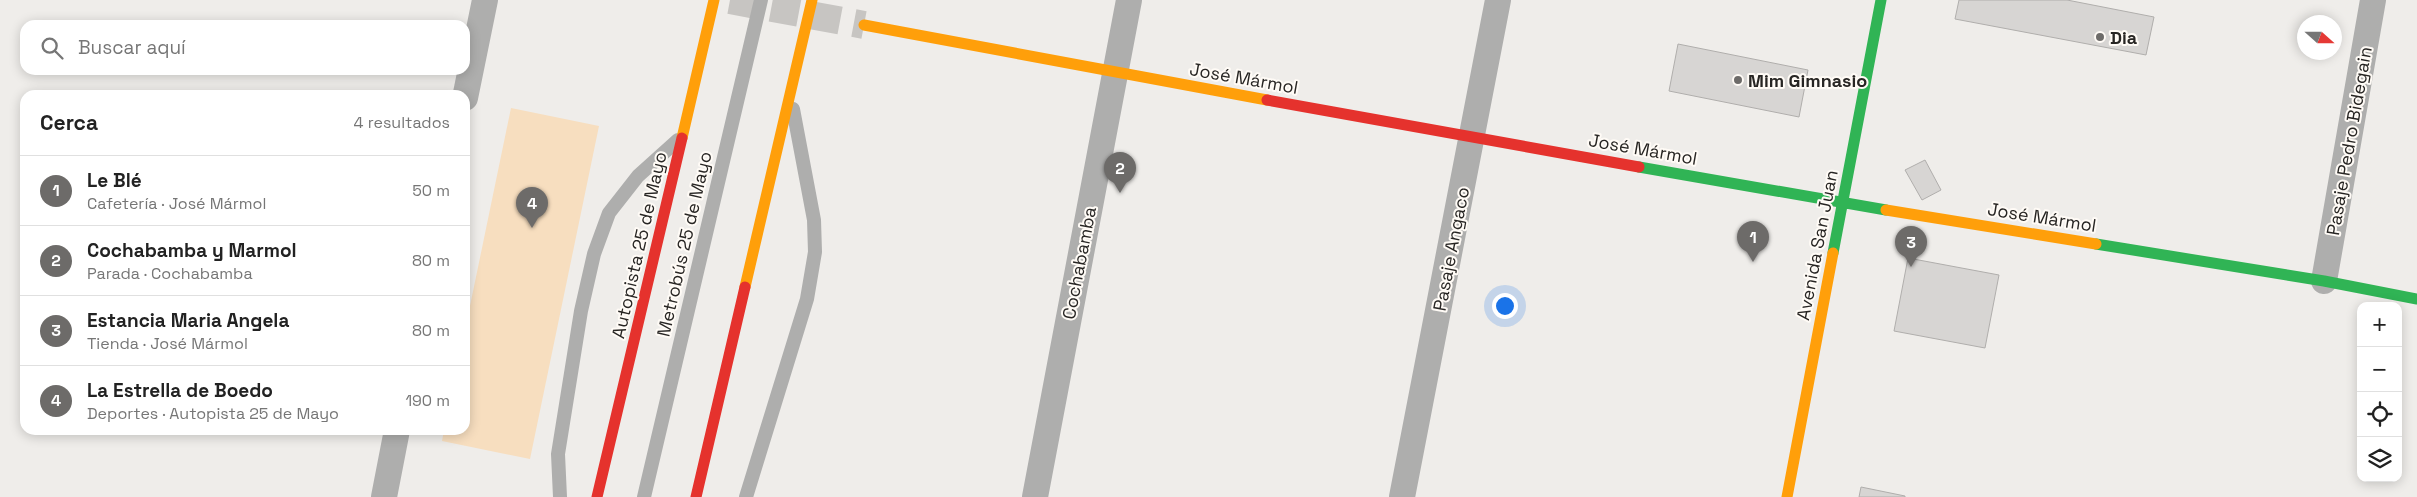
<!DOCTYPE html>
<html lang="es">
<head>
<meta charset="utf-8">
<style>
  body { margin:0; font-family:"Space Grotesk",sans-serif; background:#f6f6f6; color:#222 }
  .controls { position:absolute; right:15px; bottom:15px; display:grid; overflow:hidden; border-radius:10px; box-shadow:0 2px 12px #0003 }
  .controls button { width:45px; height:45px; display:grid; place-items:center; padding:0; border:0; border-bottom:1px solid #e0e0e0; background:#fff; color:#222; font:25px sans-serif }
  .compass { position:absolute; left:2297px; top:15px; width:45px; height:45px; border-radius:50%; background:#fff; box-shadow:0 2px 12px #0003; rotate:111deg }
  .you { position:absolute; left:1504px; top:305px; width:18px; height:18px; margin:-12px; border:4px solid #fff; border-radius:50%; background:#1a73e8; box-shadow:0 0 0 8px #1a73e833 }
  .badge { display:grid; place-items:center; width:32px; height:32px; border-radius:50%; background:#6d6b69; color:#fff; font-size:16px; font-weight:700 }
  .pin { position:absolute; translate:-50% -41px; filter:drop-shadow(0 1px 2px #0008) }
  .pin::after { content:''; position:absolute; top:26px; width:18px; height:15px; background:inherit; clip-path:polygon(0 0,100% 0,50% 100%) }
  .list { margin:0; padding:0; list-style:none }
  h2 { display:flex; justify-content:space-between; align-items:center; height:65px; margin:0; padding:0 20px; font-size:21px }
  h2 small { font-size:16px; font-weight:400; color:#767676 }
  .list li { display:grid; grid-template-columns:32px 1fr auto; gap:15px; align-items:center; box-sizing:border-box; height:70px; padding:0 20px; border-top:1px solid #e0e0e0 }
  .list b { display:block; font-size:19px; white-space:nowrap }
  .list p { margin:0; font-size:16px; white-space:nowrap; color:#767676 }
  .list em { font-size:16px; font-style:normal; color:#767676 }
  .icon { flex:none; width:28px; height:28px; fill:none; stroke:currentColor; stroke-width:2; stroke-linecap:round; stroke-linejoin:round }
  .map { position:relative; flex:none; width:2417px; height:497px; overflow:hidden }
  .search { position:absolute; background:#fff; box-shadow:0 2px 12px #0003; left:20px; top:20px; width:450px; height:55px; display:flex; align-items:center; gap:12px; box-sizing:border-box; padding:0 18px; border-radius:15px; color:#767676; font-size:19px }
  .panel { position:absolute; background:#fff; box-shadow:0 2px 12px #0003; left:20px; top:90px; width:450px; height:345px; border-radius:15px }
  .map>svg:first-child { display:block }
  .green { fill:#f7debf }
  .building { fill:#d7d5d3; stroke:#b0aeac }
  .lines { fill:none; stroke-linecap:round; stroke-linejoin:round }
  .secondary-tunnel { stroke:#c7c5c2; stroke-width:28; stroke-dasharray:28 14; stroke-linecap:butt }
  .lane { stroke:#aeaead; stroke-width:14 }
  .street { stroke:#aeaead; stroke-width:26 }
  .fast { stroke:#30b455; stroke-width:11 }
  .slow { stroke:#ff9f0a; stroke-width:11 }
  .jam { stroke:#e5322d; stroke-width:11 }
  .lane-bridge { stroke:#aeaead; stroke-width:14 }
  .slow-bridge { stroke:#ff9f0a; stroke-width:11 }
  .jam-bridge { stroke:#e5322d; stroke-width:11 }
  .poi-dot { fill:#6d6b69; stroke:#fffbf6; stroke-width:2 }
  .labels { text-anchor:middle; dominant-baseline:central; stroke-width:4; stroke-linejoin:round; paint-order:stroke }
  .poi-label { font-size:18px; font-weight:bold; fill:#272523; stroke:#fffbf6; text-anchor:start }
  .street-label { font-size:18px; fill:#272523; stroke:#fffbf6 }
</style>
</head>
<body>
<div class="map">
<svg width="2417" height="497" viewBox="0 0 2417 497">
  <rect width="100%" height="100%" fill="#efedea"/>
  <path class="green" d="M511,108L599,126L530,459L442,441L444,430H465V330Z"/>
  <path class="building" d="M1959,0H2067L2154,17L2146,55L1955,19Z
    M1678,44L1808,70L1799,117L1669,91Z
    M1925,160L1941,190L1922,200L1905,170Z
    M1908,258L1999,275L1985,348L1894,331Z
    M1861,487L1905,496V497H1859Z"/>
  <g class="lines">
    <path class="secondary-tunnel" d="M730,0L864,25"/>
    <path class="lane" d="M560,497L558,454L581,311L594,254L609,213L638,176L678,140
      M746,497L807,299L815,252L814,220L793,109"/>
    <path class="street" d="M465,98L485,0
      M2324,281L2373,0
      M384,497L397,430
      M1035,497L1129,0
      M1402,497L1498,0"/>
    <path class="fast" d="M1639,167L1886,210
      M2096,244L2324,281L2417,299
      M1833,253L1881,0"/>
    <path class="slow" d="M864,25L1267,100
      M682,138L714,0
      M1886,210L2096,244
      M1787,497L1833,253"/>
    <path class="jam" d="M1267,100L1639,167
      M597,497L682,138"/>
    <path class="lane-bridge" d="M644,497L761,0"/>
    <path class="slow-bridge" d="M745,287L812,0"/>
    <path class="jam-bridge" d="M696,497L745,287"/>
  </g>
  <g class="poi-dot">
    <circle cx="2100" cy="37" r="5"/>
    <circle cx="1738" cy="80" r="5"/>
  </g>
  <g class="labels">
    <g class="poi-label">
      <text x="2110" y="37">Dia</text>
      <text x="1748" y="80">Mim Gimnasio</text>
    </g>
    <g class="street-label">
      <text transform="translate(1244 78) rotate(10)">José Mármol</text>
      <text transform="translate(2349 141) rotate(-80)">Pasaje Pedro Bidegain</text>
      <text transform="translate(1643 149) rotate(10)">José Mármol</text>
      <text transform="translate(2042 217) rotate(9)">José Mármol</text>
      <text transform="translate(684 244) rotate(-77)">Metrobús 25 de Mayo</text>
      <text transform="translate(639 245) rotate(-77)">Autopista 25 de Mayo</text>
      <text transform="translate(1817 245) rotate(-79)">Avenida San Juan</text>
      <text transform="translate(1451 249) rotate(-79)">Pasaje Angaco</text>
      <text transform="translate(1079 263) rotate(-79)">Cochabamba</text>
    </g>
  </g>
</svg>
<div class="controls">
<button>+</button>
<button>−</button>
<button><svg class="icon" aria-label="locate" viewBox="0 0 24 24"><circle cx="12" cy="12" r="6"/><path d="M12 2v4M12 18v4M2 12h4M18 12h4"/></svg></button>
<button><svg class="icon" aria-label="layers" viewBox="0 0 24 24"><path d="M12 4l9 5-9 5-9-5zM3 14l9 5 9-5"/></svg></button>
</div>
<svg class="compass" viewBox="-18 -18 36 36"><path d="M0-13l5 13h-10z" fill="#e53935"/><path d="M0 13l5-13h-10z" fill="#767676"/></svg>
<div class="you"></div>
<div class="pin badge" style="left:1753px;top:262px">1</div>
<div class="pin badge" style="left:1120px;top:193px">2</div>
<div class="pin badge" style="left:1911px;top:267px">3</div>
<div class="pin badge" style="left:532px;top:228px">4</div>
<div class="search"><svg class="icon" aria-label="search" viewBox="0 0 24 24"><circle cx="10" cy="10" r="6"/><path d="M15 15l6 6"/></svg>Buscar aquí</div>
<section class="panel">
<h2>Cerca<small>4 resultados</small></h2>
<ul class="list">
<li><span class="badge">1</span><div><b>Le Blé</b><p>Cafetería · José Mármol</p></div><em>50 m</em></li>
<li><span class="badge">2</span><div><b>Cochabamba y Marmol</b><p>Parada · Cochabamba</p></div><em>80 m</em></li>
<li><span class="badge">3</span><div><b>Estancia Maria Angela</b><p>Tienda · José Mármol</p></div><em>80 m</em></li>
<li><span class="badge">4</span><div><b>La Estrella de Boedo</b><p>Deportes · Autopista 25 de Mayo</p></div><em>190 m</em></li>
</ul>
</section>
</div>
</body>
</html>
